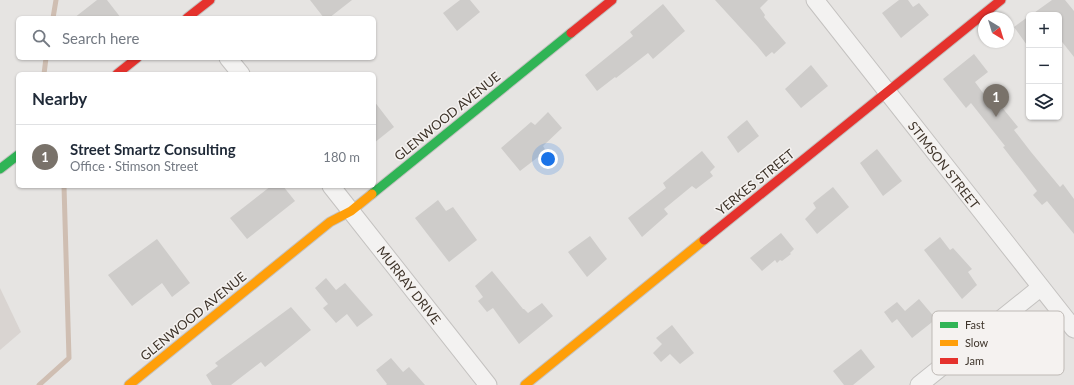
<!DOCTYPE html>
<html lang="en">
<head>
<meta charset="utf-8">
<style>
  body { margin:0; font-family:Lato,sans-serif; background:#f2f2f3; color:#1f2937 }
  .controls { position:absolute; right:12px; top:12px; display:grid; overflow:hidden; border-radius:6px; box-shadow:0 1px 3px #0004 }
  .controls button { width:36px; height:36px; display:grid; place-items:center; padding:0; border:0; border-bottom:1px solid #e0e1e3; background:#fff; color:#1f2937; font:20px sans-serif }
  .compass { position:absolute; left:978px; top:12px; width:36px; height:36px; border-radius:50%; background:#fff; box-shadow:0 1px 3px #0004; rotate:142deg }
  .you { position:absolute; left:548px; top:159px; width:14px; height:14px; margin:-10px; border:3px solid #fff; border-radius:50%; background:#1a73e8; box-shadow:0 0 0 6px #1a73e833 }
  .badge { display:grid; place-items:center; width:26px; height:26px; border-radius:50%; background:#79726a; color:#fff; font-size:13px; font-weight:700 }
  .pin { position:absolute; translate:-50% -33px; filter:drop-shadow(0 1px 2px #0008) }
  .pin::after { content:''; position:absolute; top:21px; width:14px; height:12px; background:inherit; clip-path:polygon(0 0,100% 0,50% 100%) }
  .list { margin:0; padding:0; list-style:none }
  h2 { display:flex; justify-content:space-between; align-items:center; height:52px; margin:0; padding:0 16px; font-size:17px }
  h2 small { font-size:13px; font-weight:400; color:#747a83 }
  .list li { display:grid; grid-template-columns:26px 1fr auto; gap:12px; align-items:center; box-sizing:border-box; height:64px; padding:0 16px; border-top:1px solid #e0e1e3 }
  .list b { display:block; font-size:15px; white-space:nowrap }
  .list p { margin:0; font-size:13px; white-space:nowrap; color:#747a83 }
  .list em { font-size:13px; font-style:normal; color:#747a83 }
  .icon { flex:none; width:22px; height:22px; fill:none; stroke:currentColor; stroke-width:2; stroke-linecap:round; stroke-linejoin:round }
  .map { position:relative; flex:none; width:1074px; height:385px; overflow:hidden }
  .search { position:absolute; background:#fff; box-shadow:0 1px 3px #0004; left:16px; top:16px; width:360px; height:44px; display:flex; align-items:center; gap:10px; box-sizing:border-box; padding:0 14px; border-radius:6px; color:#747a83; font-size:15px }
  .panel { position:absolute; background:#fff; box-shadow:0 1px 3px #0004; left:16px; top:72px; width:360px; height:116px; border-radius:6px }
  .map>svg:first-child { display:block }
  .built { fill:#d9d4d1 }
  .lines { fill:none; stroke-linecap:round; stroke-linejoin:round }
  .stream { stroke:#cfbeb2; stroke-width:5 }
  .building { fill:#ceccca }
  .street-casing { stroke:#c4c2c0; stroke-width:19 }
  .fast-casing { stroke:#c4c2c0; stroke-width:11 }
  .slow-casing { stroke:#c4c2c0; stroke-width:11 }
  .jam-casing { stroke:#c4c2c0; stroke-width:11 }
  .street { stroke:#f3f2f1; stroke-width:17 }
  .fast { stroke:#30b455; stroke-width:9 }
  .slow { stroke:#ff9f0a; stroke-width:9 }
  .jam { stroke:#e5322d; stroke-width:9 }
  .labels { text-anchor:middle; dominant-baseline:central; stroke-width:3; stroke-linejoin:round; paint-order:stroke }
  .street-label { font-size:13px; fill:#3e342a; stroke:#f5f2f0 }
  .key { fill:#f5f2f0; stroke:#beb9b5; stroke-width:1 }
  .key-label { font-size:11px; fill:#3e342a }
</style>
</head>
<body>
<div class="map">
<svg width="1074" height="385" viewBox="0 0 1074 385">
  <rect width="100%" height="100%" fill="#e6e4e2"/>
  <path class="built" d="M0,288L21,332L0,350Z"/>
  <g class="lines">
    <path class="stream" d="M53,18L56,0
      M44,74L46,58
      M39,385L69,358L64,186"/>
  </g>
  <path class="building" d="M97,0H107L121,18H74Z
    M310,0H352L329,18H324Z
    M460,0H470L480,12L457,31L443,13Z
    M715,0H768L760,8L765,15L764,17L786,43L774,54L772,52L766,57L758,47Z
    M899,0H908L913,7L919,3L929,15L901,38L882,13Z
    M1052,0H1065L1074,11V57L1059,38V15H1031Z
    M663,4L685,31L653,59L648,53L616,78L615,77L597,91L585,75L633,36L630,32Z
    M1029,16V48L1014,27Z
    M974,54L988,72L975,82L991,104L996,100L1018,127L1014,130L1031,152L1060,187L1063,184L1074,199V234L1047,201L1042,205L1033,195L1037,191L1003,147L1005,146L971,103L966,108L943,79Z
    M811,65L828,86L801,108L785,89Z
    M374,101L394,127L374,143Z
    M548,112L562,128L543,146L546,151L520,171L501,148L531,122L535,125Z
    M747,120L759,136L738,153L727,137L742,124Z
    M877,149L902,181L883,196L860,163Z
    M702,151L715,167L710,172L713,176L696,189L692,186L664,209L668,214L642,237L628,218L666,188L663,183Z
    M271,186H283L295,201L247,239L230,218Z
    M833,187L849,207L817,234L805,219L816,208L813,203Z
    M438,200L446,211L453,207L477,240L449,262L415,218Z
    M781,233L794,249L790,253L791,254L782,261L780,260L777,263L775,260L762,271L750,258Z
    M590,236L607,259L587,277L568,252Z
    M940,237L950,250L953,248L972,269L968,272L977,285L962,299L924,250Z
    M157,239L190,283L172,297L162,283L132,306L108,275Z
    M492,271L523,309H524L528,313L542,303L553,316L519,344L493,308L487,312L478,301L483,297L475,286Z
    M326,278L336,290L345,283L373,315L357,327L347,314L336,323L323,308L328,304L315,288Z
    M919,299L936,319L912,338L897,319L892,323L884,312L897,302L905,311Z
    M291,307L311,330L265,367L261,362L231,385H212L206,375L218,366L215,363Z
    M672,325L694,353L680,364L670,354L661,362L653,353L662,344L656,338Z
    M861,349L875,367L853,385H844L833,371Z
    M391,358L403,372L409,367L425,385H386L387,384L376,370Z"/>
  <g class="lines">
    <defs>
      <path id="street" d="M815,0L1074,329
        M228,58L241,74
        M331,186L488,385
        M919,385L1041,287"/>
      <path id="fast" d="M0,169L18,155
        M372,194L571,33"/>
      <path id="slow" d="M129,385L330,222L351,211L372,194
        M525,385L704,240"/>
      <path id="jam" d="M187,18L210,0
        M571,33L612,0
        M117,74L137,58
        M704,240L1001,0"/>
    </defs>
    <use href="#street" class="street-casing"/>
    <use href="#fast" class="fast-casing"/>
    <use href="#slow" class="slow-casing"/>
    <use href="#jam" class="jam-casing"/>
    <use href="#street" class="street"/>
    <use href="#fast" class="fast"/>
    <use href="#slow" class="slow"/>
    <use href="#jam" class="jam"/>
  </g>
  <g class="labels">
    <g class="street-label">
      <text transform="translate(447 116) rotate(-39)">GLENWOOD AVENUE</text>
      <text transform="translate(944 165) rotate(52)">STIMSON STREET</text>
      <text transform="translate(755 182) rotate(-39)">YERKES STREET</text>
      <text transform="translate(409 285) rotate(52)">MURRAY DRIVE</text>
      <text transform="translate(193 316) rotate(-39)">GLENWOOD AVENUE</text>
    </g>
  </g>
  <rect x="932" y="311" width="132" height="64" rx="6" class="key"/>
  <rect x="940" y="322" width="18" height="6" fill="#30b455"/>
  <rect x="940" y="340" width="18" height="6" fill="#ff9f0a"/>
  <rect x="940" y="358" width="18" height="6" fill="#e5322d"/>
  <g class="key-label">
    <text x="965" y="329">Fast</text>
    <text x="965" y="347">Slow</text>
    <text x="965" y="365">Jam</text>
  </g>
</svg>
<div class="controls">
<button>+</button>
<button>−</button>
<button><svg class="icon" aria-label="layers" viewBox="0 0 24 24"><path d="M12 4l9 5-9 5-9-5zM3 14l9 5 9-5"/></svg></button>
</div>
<svg class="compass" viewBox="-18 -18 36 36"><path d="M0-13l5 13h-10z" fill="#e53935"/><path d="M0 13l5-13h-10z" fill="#747a83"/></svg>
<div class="you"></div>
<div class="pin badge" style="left:996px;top:117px">1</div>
<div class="search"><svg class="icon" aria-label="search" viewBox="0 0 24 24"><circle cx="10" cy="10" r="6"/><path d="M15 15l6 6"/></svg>Search here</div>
<section class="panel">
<h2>Nearby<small></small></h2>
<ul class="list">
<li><span class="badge">1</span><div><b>Street Smartz Consulting</b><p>Office · Stimson Street</p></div><em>180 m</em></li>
</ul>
</section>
</div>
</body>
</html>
